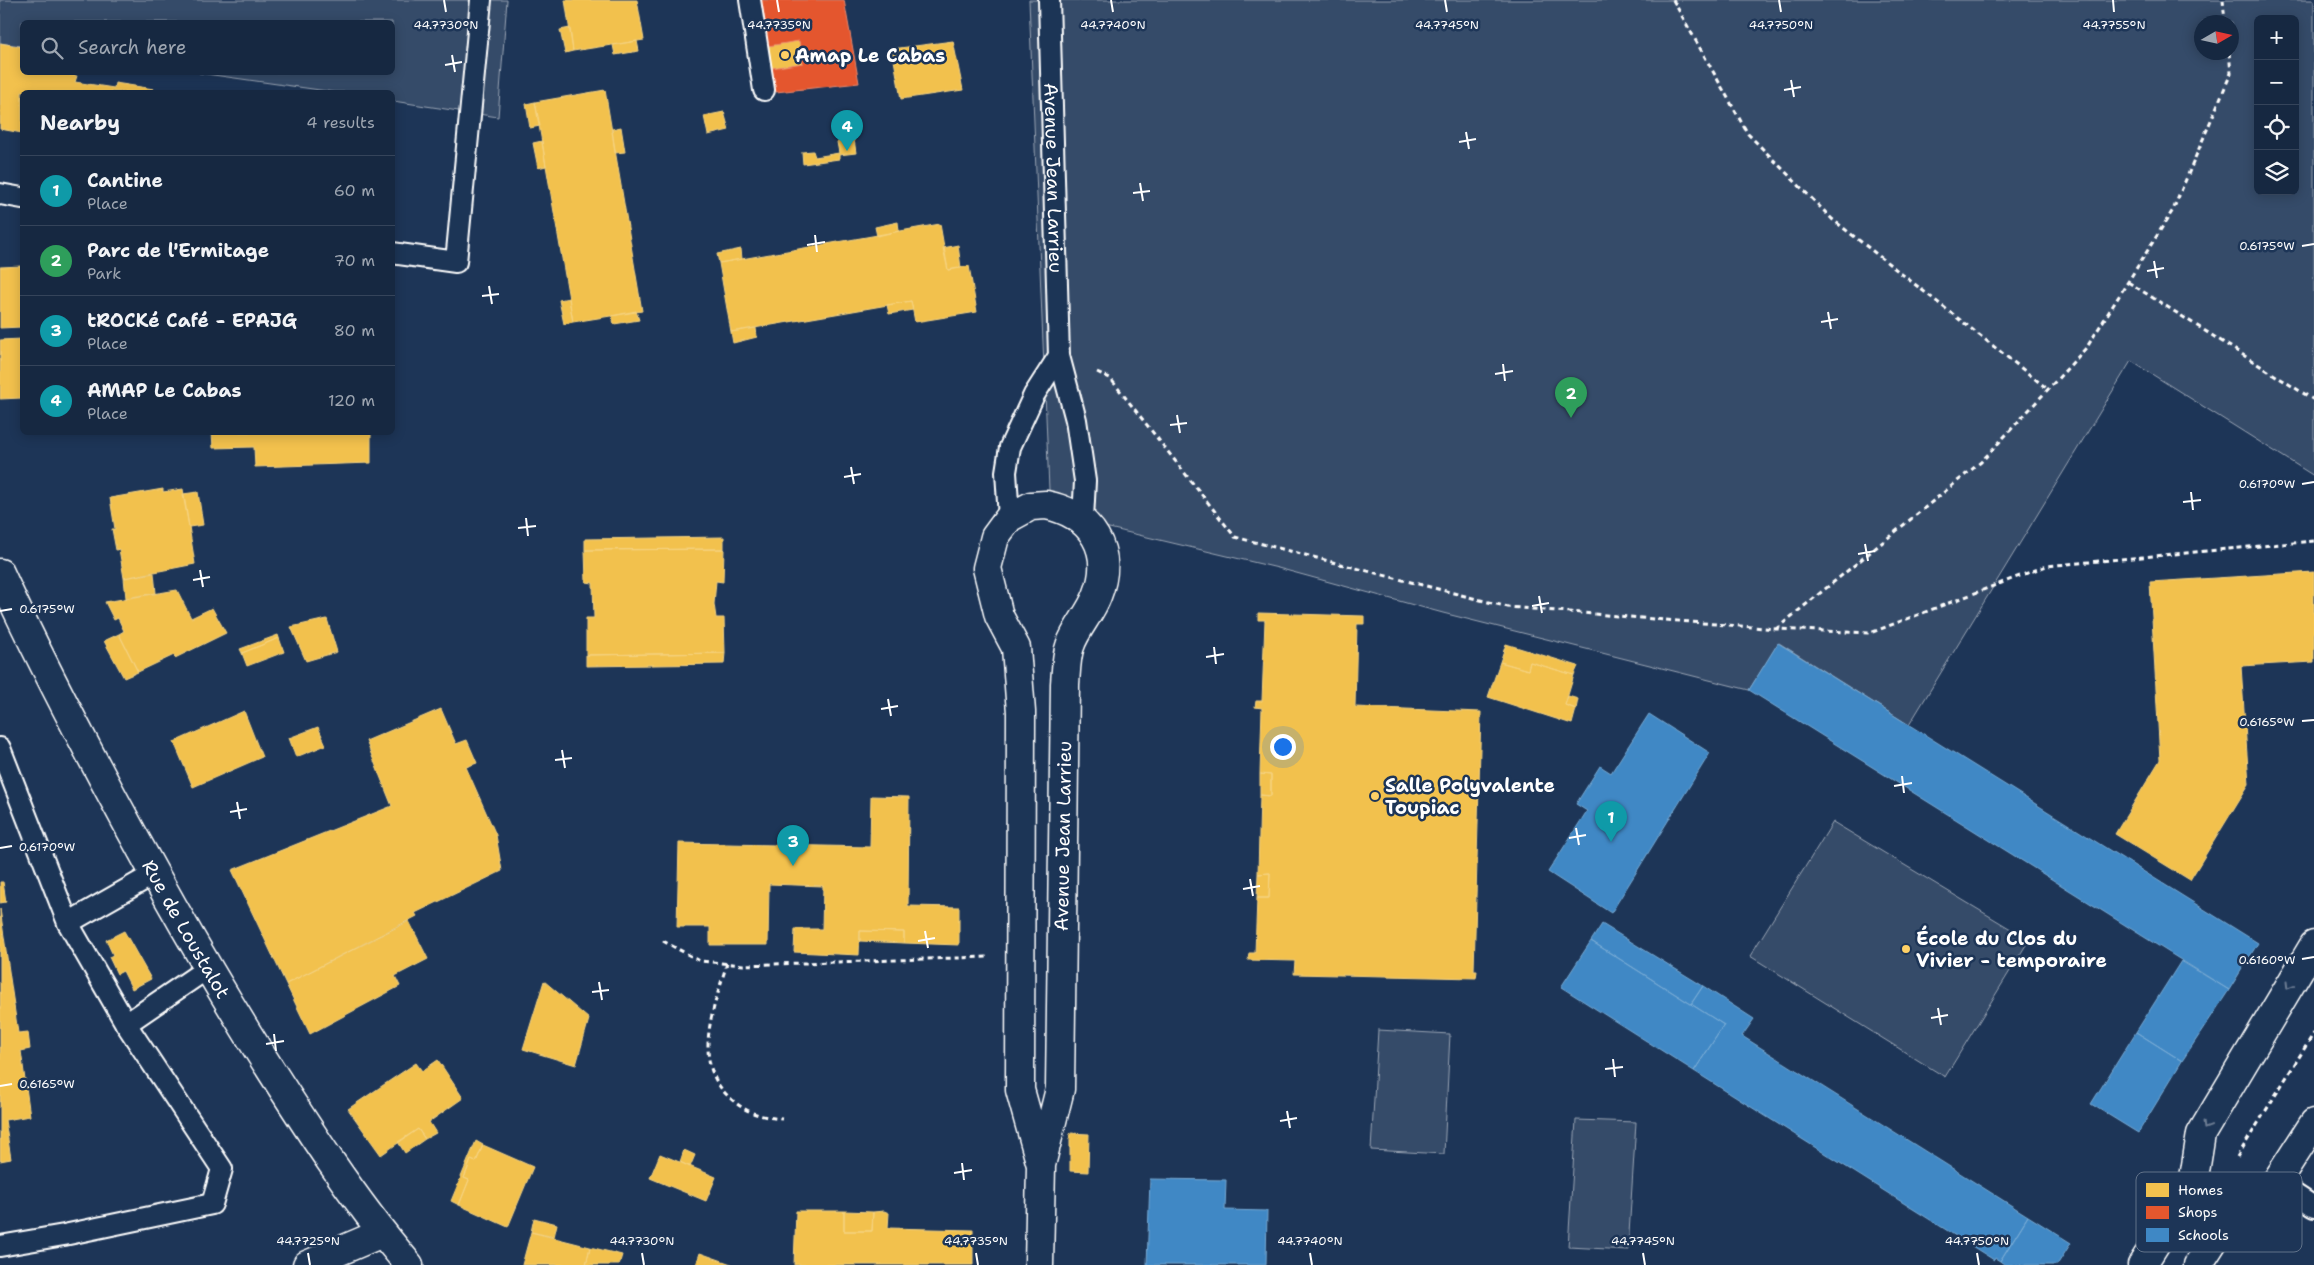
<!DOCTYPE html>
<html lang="en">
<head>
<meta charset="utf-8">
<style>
  body { margin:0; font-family:"Shantell Sans",sans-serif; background:#23344c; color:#f1f3f6 }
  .controls { position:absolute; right:15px; top:15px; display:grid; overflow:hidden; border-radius:8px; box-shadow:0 2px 12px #0003 }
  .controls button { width:45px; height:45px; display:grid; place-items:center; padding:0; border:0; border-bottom:1px solid #35445a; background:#162841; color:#f1f3f6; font:25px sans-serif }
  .compass { position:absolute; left:2194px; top:15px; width:45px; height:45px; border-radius:50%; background:#162841; box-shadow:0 2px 12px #0003; rotate:81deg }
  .you { position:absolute; left:1282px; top:746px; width:18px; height:18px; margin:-12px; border:4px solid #fff; border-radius:50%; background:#1a73e8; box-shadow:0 0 0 8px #1a73e833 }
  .badge { display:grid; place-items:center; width:32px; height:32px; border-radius:50%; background:#ea580c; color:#fff; font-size:16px; font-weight:700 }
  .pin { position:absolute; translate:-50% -41px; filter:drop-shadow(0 1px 2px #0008) }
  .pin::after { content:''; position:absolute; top:26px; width:18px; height:15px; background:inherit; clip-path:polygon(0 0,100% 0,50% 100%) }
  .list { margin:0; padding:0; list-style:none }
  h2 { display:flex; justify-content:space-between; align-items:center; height:65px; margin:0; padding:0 20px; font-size:21px }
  h2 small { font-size:16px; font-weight:400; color:#9ea6b1 }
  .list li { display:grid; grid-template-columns:32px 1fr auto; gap:15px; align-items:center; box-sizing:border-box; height:70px; padding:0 20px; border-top:1px solid #35445a }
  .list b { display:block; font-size:19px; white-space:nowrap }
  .list p { margin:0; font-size:16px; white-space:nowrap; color:#9ea6b1 }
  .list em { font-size:16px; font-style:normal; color:#9ea6b1 }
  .icon { flex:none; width:28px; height:28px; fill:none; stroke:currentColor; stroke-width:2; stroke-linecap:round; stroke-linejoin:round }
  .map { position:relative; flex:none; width:2314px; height:1265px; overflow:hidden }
  .search { position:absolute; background:#162841; box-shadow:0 2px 12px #0003; left:20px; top:20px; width:375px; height:55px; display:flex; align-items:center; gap:12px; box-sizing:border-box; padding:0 18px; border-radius:8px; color:#9ea6b1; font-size:19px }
  .panel { position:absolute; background:#162841; box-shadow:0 2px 12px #0003; left:20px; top:90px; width:375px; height:345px; border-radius:8px }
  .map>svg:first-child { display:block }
  .green { fill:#364b69; stroke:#9aa5b4; fill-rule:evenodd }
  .homes { fill:#f2c14e; stroke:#f6d483 }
  .shops { fill:#e4572e; stroke:#ec896d }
  .schools { fill:#3f88c5; stroke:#79acd6 }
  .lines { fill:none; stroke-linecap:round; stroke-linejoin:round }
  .lane-casing { stroke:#fff; stroke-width:24 }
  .street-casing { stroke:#fff; stroke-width:31 }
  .secondary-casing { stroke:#fff; stroke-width:31 }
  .path { stroke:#fff; stroke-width:3; stroke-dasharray:5 4; stroke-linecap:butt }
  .lane { stroke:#1d3557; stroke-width:20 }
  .street { stroke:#1d3557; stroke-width:28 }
  .secondary { stroke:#1d3557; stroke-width:28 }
  .oneway { stroke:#6c7c92 }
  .ticks { fill:none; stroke:#fff; stroke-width:2 }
  .poi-dot { fill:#ffd166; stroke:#1d3557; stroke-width:2 }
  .labels { text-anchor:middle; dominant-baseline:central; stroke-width:5; stroke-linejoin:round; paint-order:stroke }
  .poi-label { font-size:19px; font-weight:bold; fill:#fff; stroke:#1d3557; text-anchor:start }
  .street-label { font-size:19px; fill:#fff; stroke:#1d3557 }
  .key { fill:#1d3557; stroke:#617289; stroke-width:1 }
  .key-label { font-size:14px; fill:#fff }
  .ticks-label { font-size:12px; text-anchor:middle; fill:#fff; stroke:#1d3557; stroke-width:5; stroke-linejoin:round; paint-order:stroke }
</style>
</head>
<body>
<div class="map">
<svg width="2314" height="1265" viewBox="0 0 2314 1265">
  <rect width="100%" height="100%" fill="#1d3557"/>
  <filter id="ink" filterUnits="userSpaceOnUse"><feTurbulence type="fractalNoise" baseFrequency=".02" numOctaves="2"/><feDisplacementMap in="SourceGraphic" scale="10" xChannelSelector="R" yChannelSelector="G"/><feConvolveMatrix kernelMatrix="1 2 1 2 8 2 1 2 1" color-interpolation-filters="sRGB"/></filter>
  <g filter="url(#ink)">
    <path class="green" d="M0,0H507L498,117L393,101L392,92H334L199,73L392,72V22H22V46L0,43Z
      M1029,0H2314V476L2131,361L1909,725L1779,643L1749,690L1443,613L1278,568L1050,514ZM2258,19H2295V191H2258ZM2202,22H2232V52H2202Z
      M1833,822L2029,940L1945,1077L1750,956Z
      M1378,1030L1450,1034L1444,1154L1371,1150Z
      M1576,1120L1636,1122L1628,1250L1568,1247Z"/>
    <path class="homes" d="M565,0H637L644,40L573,51Z
      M570,28L573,51L565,53L560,30Z
      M637,41L639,51L615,55L613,45Z
      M799,41L803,63L772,68L768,46Z
      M953,41L963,90L901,99L892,49Z
      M0,43L22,47V72H55L77,76L75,82L114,88L115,83L154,89L153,92H22V133L0,129Z
      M605,90L642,311L573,322L535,102Z
      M535,102L540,126L530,128L526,104Z
      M724,112L729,130L708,135L704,116Z
      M621,127L625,152L615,153L612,129Z
      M854,139L856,153L839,155V159L803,164L802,152L813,151L815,157L839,153L837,142Z
      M542,141L546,166L538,168L533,143Z
      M898,222L899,231L877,236L875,227Z
      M940,224L948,270L969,266L977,312L915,322L911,301L731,332L719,263Z
      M958,245L961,268L948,270L943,248Z
      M741,249L742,259L719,263L717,254Z
      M22,266V327L0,328V267Z
      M569,298L573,322L564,324L559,300Z
      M911,301L913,310L889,314L887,305Z
      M636,311L639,320L614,324L612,316Z
      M756,328L757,337L733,343L731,332Z
      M22,339V398L0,399V340Z
      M212,432H371V463L255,467L254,447L213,448Z
      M163,489V492L183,489L195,564L124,578L119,549L116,550L112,529H115L110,498Z
      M198,492L203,525L189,527L183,494Z
      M724,537V549L585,550V539Z
      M724,549L723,582L716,581L714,604L716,618H724L725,653L586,655V618H594L593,583L586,582L585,550Z
      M2314,572V662L2241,666L2249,784L2190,880L2115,834L2160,760L2150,582Z
      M154,573L156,593L126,598L124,578Z
      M177,590L191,618L212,608L226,633L175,658L174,655L138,672L119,634L124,631L118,618L114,620L105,602Z
      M1258,613L1364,616V624H1357L1355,707L1481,712L1474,971H1477L1476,978L1294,974L1295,961L1248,960L1249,953H1255L1257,898H1269L1270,873L1258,874L1260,795L1271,796V775L1260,774L1262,708L1255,707L1256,701H1262L1265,620H1258Z
      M327,619L337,652L306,661L291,627Z
      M119,634L138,672L124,678L104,641Z
      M278,635L279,638L242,653L240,649Z
      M279,638L284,652L247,666L242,653Z
      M1506,644L1578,666L1574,675L1530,662L1528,670L1500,662Z
      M725,653L724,664L586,666V655Z
      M1500,662L1528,670L1530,662L1574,675L1565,705L1576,709L1572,724L1488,697Z
      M1568,696L1578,699L1576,709L1565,705Z
      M441,709L456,744L467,740L477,763L466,767L496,835L502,871L415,913L417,916L286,984L232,870L392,806L366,741Z
      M244,711L262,757L193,787L174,742Z
      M318,727L326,745L296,757L289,738Z
      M1260,774L1271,775V796L1260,795Z
      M871,796L909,797L908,906L959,907V945L904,943V932L860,931L859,955L794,952L795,929H822L823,886L769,884L768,945H710V927H677L679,843L870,847Z
      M1270,873L1269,898H1257L1258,874Z
      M0,882H3L6,902L0,903Z
      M0,909L18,1033L28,1032L30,1049L21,1051L30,1116L5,1120L11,1159L0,1161Z
      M409,921L428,959L395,976L400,986L310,1034L286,984Z
      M124,931L151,979L132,989L123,971L117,974L109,957L113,955L106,940Z
      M860,931L904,932V943L860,941Z
      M544,981L589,1019L576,1065L523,1049Z
      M438,1060L463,1098L429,1122L436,1133L425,1139L418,1129L381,1155L348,1109L416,1063L422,1071Z
      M418,1129L425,1139L405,1153L398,1142Z
      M1070,1133L1089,1134L1088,1172L1070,1171Z
      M476,1141L483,1145L476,1162L471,1160L464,1178L469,1180L459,1205L451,1201Z
      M483,1145L533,1167L508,1227L459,1205L469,1180L464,1178L471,1160L476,1162Z
      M684,1150L695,1155L690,1167L680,1162Z
      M660,1154L716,1177L706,1201L650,1178Z
      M796,1211H844V1231H872L873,1212L884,1211L889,1213L888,1228L973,1230V1265H794Z
      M844,1211L873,1212L872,1231H844Z
      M534,1218L557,1224L554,1237L531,1232Z
      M531,1232L590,1247L586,1265H522Z
      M590,1247L622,1255L619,1265H586Z
      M700,1253L734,1265H696Z"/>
    <path class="shops" d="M760,0H844L859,83L776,92L772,68L803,63L799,41L768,46Z"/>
    <path class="schools" d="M1778,643L2258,943L2229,990L1749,690Z
      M1649,714L1710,753L1611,913L1548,872L1587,811L1576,804L1600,766L1611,773Z
      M1602,924L1703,986L1691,1004L1591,941Z
      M1591,941L1724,1025L1694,1071L1561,987Z
      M2181,961L2229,990L2182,1061L2136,1032Z
      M1703,986L1754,1019L1742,1036L2028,1216L2000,1261L1995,1258L1994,1260L1694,1071L1724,1025L1691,1004Z
      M2136,1032L2182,1061L2138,1133L2091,1104Z
      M1150,1179L1226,1180L1225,1210L1267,1211L1266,1265H1147Z
      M2028,1216L2071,1243L2057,1265H2005L2000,1261Z"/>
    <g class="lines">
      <defs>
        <g id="lane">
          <path d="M750,0L764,90"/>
          <path id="s1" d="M1049,0L1059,356L1076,420L1085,481L1083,519"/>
          <path d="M0,194L22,198"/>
          <path d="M392,253L456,262L481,0"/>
          <path d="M1009,518L1006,472L1010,447L1034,395L1059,356"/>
          <path d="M0,748L68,923L126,1024L222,1169L212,1204L64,1235L0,1246"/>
          <path d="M68,923L154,874"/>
          <path d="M126,1024L208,968"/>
          <path d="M2276,1182L2314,1207"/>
        </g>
        <path id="street" d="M1046,505C1092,514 1115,551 1097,596C1090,614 1076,628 1070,646C1066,657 1066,672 1065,684L1060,1089L1041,1165L1020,1090L1021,712L1016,648L999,616L987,568L995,537L1009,518L1031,506Z
          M307,1265L382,1233
          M1039,1265L1041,1165"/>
        <g id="secondary">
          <path id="s2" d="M0,573C28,635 59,695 90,754C143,855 198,954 258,1050C305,1124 352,1198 409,1265"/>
          <path d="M2142,1265L2193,1184L2201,1134L2314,945"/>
          <path d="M2198,1265L2234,1209L2276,1182L2314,1123"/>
        </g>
      </defs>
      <use href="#lane" class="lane-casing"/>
      <use href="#street" class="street-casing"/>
      <use href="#secondary" class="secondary-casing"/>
      <path class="path" d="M1673,0L1748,134L1832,219L2049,390
        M2223,0L2225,22
        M2128,282L2314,400
        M1097,372L1110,378L1235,537L1508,607L1776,629L1870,633L2046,566L2314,541
        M1776,629L1981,462L2087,347L2173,210L2231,73L2229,52
        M663,941L700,961L743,965L987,957
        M727,963C715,1005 691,1059 727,1095C735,1103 744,1110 756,1114C764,1117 774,1118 782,1119
        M2237,1157L2314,1033"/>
      <use href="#lane" class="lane"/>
      <use href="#street" class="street"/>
      <use href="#secondary" class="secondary"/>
    </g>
    <defs><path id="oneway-chevron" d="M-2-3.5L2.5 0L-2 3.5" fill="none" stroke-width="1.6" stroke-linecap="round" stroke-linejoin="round" transform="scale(1.25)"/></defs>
    <g class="oneway">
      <use href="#oneway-chevron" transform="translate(2289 986) rotate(121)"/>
      <use href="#oneway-chevron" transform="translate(2206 1126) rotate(121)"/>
    </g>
  </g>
  <path class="ticks" d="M444,0L446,12M777,0L779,12M1111,0L1113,12M1445,0L1447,12M1779,0L1781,12M2113,0L2114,12M452,55L455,72M445,65L462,62M1791,80L1794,97M1784,90L1801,87M1466,132L1469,149M1459,142L1476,139M1140,183L1143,201M1133,193L1150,191M815,235L817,252M807,245L825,242M2302,246L2314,244M2154,261L2157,278M2147,271L2164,268M489,286L492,304M482,296L499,294M1828,312L1831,329M1821,322L1838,319M1503,364L1505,381M1495,374L1513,371M1177,415L1180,433M1170,425L1187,423M851,467L854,484M844,477L861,474M2302,484L2314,482M2191,492L2193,510M2183,502L2201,500M526,518L528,536M518,528L536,526M1865,544L1868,561M1858,554L1875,551M200,570L203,587M193,580L210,577M1539,596L1542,613M1532,606L1549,603M0,611L12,609M1214,647L1216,664M1206,657L1224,654M888,699L891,716M881,709L898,706M2302,721L2314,720M562,750L565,768M555,760L572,758M1902,776L1904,793M1894,786L1912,783M237,802L240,819M230,812L247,809M1576,828L1579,845M1569,838L1586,835M0,848L12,846M1250,879L1253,896M1243,889L1260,886M925,931L928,948M918,941L935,938M2302,959L2314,957M599,982L602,1000M592,992L609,990M1938,1008L1941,1025M1931,1018L1948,1015M274,1034L276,1051M266,1044L284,1041M1613,1059L1615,1077M1605,1069L1623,1067M0,1086L12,1084M1287,1111L1290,1128M1280,1121L1297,1118M962,1163L964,1180M954,1173L972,1170M308,1253L310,1265M642,1253L644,1265M976,1253L978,1265M1310,1253L1312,1265M1643,1253L1645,1265M1977,1253L1979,1265"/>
  <g class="poi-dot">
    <circle cx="785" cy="55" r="5"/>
    <circle cx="1375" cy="796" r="5"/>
    <circle cx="1906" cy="949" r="5"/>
  </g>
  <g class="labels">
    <g class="poi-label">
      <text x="795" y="55">Amap Le Cabas</text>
      <text x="1385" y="785">Salle Polyvalente<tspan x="1385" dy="22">Toupiac</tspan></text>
      <text x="1916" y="938">École du Clos du<tspan x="1916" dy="22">Vivier - temporaire</tspan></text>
    </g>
    <g class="street-label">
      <text stroke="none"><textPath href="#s1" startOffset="178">Avenue Jean Larrieu</textPath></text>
      <text transform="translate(1063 836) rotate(-89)">Avenue Jean Larrieu</text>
      <text stroke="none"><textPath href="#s2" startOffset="402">Rue de Loustalot</textPath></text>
    </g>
  </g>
  <rect x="2136" y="1172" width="166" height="80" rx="8" class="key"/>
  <rect x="2146" y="1183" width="23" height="14" fill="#f2c14e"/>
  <rect x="2146" y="1206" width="23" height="13" fill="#e4572e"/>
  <rect x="2146" y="1228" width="23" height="14" fill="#3f88c5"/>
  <g class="key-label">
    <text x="2178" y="1195">Homes</text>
    <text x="2178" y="1217">Shops</text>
    <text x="2178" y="1240">Schools</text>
  </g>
  <g class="ticks-label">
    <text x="446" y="29">44.7730°N</text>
    <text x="779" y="29">44.7735°N</text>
    <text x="1113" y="29">44.7740°N</text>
    <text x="1447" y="29">44.7745°N</text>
    <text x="1781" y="29">44.7750°N</text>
    <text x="2114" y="29">44.7755°N</text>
    <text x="2267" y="250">0.6175°W</text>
    <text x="2267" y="488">0.6170°W</text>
    <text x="47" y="613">0.6175°W</text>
    <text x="2267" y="726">0.6165°W</text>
    <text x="47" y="851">0.6170°W</text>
    <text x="2267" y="964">0.6160°W</text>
    <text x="47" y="1088">0.6165°W</text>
    <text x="308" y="1245">44.7725°N</text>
    <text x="642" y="1245">44.7730°N</text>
    <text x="976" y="1245">44.7735°N</text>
    <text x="1310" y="1245">44.7740°N</text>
    <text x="1643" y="1245">44.7745°N</text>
    <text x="1977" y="1245">44.7750°N</text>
  </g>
</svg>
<div class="controls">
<button>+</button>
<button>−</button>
<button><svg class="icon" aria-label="locate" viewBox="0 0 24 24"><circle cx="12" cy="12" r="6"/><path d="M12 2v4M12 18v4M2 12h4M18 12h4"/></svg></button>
<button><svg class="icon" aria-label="layers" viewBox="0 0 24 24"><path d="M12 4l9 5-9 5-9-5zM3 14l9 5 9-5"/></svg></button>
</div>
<svg class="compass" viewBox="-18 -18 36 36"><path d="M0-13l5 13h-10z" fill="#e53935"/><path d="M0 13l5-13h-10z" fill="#9ea6b1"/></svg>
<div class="you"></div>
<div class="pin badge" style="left:1611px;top:842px;background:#0f9aa8">1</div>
<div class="pin badge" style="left:1571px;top:418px;background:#2e9e5b">2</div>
<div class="pin badge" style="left:793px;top:866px;background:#0f9aa8">3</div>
<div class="pin badge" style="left:847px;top:151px;background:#0f9aa8">4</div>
<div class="search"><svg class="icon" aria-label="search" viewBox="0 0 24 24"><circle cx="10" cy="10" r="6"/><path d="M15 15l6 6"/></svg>Search here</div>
<section class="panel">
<h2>Nearby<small>4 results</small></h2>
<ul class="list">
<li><span class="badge" style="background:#0f9aa8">1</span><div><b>Cantine</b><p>Place</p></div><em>60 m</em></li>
<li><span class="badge" style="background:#2e9e5b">2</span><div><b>Parc de l'Ermitage</b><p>Park</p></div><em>70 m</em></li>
<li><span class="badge" style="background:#0f9aa8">3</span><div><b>tROCKé Café - EPAJG</b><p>Place</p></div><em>80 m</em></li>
<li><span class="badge" style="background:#0f9aa8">4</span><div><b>AMAP Le Cabas</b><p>Place</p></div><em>120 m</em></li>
</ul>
</section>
</div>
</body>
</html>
